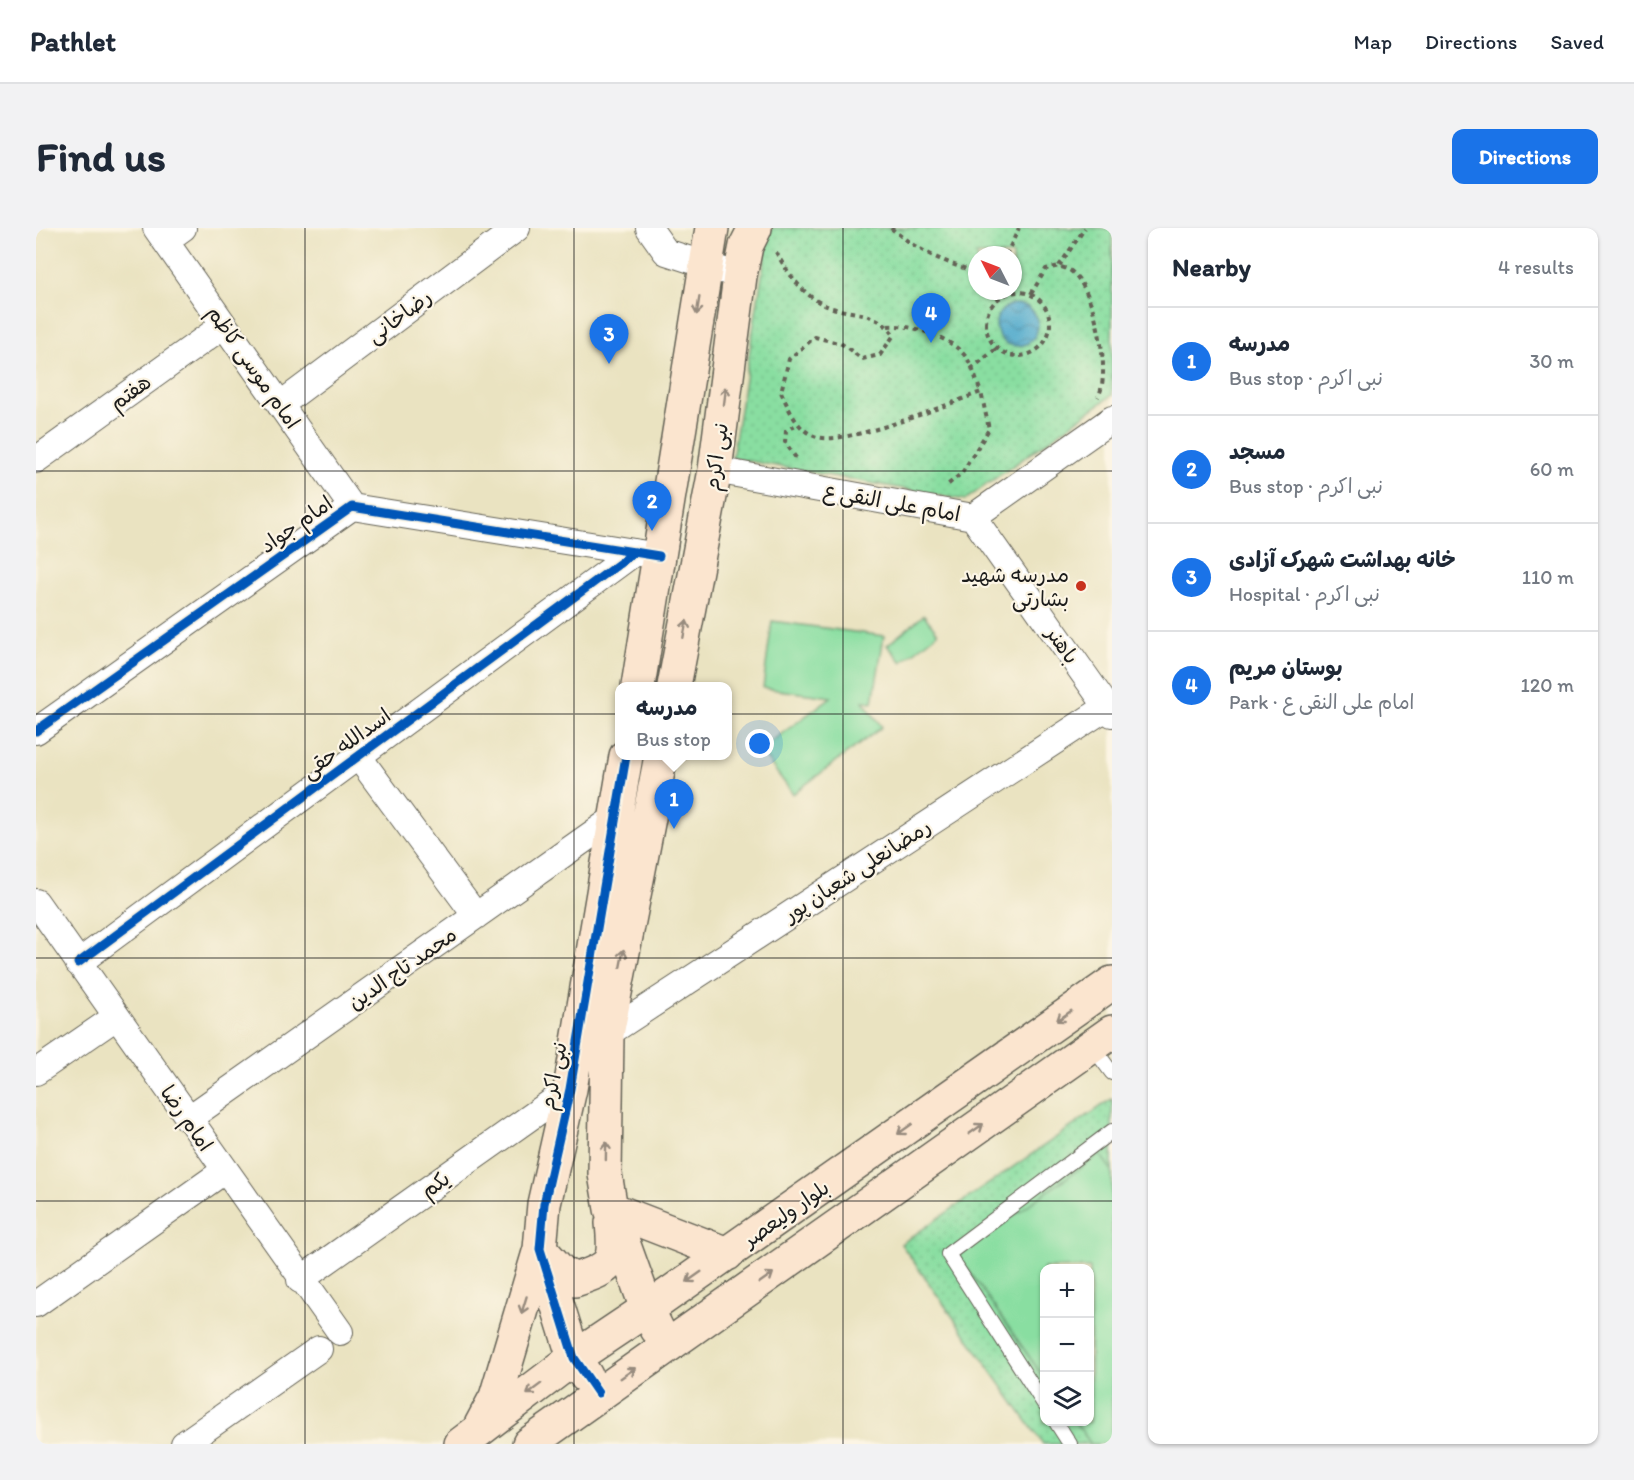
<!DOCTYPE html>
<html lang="en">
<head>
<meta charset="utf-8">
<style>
  body { margin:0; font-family:Itim,"Playpen Sans Arabic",sans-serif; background:#f2f2f3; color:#1f2937 }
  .controls { position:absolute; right:18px; bottom:18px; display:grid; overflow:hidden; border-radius:12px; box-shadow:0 2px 4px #0004 }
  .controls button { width:54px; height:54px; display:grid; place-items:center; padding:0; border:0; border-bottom:2px solid #e0e1e3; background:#fff; color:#1f2937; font:30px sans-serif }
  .compass { position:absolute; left:932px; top:18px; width:54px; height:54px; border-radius:50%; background:#fff; box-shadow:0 2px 4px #0004; rotate:312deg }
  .you { position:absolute; left:724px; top:516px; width:21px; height:21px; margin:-15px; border:4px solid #fff; border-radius:50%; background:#1a73e8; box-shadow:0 0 0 9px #1a73e833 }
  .badge { display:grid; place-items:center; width:39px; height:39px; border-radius:50%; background:#1a73e8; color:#fff; font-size:20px; font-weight:700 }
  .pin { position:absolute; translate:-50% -50px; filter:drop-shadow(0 2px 3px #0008) }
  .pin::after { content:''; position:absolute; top:32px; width:21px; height:18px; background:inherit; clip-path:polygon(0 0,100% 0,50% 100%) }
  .popup { position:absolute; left:579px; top:454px; width:117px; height:78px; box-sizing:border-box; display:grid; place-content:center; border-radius:12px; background:#fff; filter:drop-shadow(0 2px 4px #0005); font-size:20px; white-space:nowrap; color:#747a83 }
  .popup b { font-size:22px; color:#1f2937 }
  .popup::after { content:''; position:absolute; left:50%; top:100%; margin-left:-12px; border:12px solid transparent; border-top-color:#fff }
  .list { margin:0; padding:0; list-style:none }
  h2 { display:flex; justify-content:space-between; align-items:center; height:78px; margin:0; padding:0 24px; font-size:26px }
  h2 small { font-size:20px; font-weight:400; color:#747a83 }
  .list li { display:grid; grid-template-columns:39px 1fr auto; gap:18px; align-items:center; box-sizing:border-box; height:108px; padding:0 24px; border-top:2px solid #e0e1e3 }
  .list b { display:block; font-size:22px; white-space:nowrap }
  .list p { margin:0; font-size:20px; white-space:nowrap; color:#747a83 }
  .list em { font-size:20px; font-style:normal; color:#747a83 }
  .icon { flex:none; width:33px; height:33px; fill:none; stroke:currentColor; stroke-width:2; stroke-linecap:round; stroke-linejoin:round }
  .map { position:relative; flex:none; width:1076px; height:1216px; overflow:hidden; border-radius:12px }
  header { display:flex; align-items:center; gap:36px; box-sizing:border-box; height:84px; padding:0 30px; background:#fff; border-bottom:2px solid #e0e1e3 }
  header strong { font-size:28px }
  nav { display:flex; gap:33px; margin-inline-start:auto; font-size:21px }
  .intro { display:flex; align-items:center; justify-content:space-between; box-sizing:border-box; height:144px; padding:0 36px }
  h1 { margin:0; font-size:42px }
  .button { padding:15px 27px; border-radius:12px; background:#1a73e8; color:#fff; font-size:21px; font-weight:700 }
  main { display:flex; gap:36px; padding:0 36px }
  aside { flex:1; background:#fff; border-radius:12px; box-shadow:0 2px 4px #0004 }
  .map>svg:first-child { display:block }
  .grass { fill:url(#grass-dots); stroke:#527d5e; stroke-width:1.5; fill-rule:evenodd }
  .garden { fill:#89dea1; stroke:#527d5e; stroke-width:1.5 }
  .water { fill:url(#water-waves); stroke:#356274; stroke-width:1.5 }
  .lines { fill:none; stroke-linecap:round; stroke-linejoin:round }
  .lane-casing { stroke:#646256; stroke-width:16 }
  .street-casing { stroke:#646256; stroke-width:28 }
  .secondary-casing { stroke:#646256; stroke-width:36 }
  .path { stroke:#646256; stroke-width:4; stroke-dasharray:4.5 4.5; stroke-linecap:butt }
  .lane { stroke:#fff; stroke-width:14 }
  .street { stroke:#fff; stroke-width:26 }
  .secondary { stroke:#fbe5cf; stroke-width:33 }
  .cycleway-casing { stroke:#fcf5e5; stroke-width:13 }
  .cycleway { stroke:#0057b8; stroke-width:9 }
  .oneway { stroke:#978b7e }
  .grid { fill:none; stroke:#1c1c1c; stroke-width:1.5; stroke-opacity:0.55 }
  .poi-dot { fill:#c8321e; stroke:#fcf5e5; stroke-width:2 }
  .labels { text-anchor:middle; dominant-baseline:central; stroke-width:4.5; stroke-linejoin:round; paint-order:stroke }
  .street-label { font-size:21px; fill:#1c1c1c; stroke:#fcf5e5 }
  .poi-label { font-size:21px; fill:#1c1c1c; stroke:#fcf5e5; text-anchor:end }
</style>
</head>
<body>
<header>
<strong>Pathlet</strong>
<nav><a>Map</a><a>Directions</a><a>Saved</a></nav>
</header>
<div class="intro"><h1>Find us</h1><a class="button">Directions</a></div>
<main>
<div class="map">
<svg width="1076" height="1216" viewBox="0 0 1076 1216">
  <defs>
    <pattern id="grass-dots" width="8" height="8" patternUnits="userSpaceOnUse" patternTransform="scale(1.5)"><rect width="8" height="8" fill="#89dea1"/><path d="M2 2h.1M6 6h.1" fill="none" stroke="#76be8a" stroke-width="1.8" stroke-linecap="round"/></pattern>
    <pattern id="water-waves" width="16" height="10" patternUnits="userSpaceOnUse" patternTransform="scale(1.5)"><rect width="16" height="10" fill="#4ea9cc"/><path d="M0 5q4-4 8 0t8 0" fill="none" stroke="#4089a5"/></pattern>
  </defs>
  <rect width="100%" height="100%" fill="#fcf5e5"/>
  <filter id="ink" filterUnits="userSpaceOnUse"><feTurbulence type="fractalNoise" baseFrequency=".0167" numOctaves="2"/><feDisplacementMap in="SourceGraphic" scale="12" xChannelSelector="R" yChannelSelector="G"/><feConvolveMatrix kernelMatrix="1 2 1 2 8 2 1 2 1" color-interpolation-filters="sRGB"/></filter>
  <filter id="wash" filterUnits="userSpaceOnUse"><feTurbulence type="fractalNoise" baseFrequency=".008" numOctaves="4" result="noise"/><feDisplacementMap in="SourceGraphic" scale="24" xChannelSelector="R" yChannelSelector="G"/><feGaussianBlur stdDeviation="1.35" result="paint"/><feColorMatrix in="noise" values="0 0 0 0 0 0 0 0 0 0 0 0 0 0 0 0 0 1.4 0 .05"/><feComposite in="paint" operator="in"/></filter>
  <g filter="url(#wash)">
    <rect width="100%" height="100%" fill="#eae3c1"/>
    <path class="grass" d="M737,0H1076V167L929,272L696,230L732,11L733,3ZM941,27H977V63H941Z
      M1076,871V1216H1007L865,1016ZM1008,1040H1054V1194H1008Z"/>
    <path class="garden" d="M888,387L902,405L866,434L851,417Z
      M736,393L848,408L837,474L827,473L846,499L757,566L724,522L795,469L727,460Z
      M1064,926L1076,943V1216H1055L1039,1194H1054V1040H1008V1150L922,1027Z"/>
    <path class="water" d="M960 97a21 21 0 1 1 42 0a21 21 0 1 1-42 0Z"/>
  </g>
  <g filter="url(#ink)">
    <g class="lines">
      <defs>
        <path id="lane" d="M1056,818L1076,845
          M1008,1176L912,1026L1076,903
          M1020,1194L1034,1216"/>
        <path id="street" d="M120,0L316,279
          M613,0L630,24L704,48
          M129,13L147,0
          M244,177L481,0
          M0,232L188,97
          M679,242L937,289L1076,191
          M937,289L1076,486
          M0,503L316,279L623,328
          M322,528L440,688
          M0,674L304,1104
          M42,735L599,324
          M571,806L1071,479
          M0,844L80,789
          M152,891L580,589
          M264,1052L534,861
          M0,1076L188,943
          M148,1216L283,1121"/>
        <path id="secondary" d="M602,458L676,0
          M638,458L679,242L704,48L710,18L719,0
          M575,981L691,1026
          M506,1023L525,1044L539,1052C577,1039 580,1036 576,995
          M621,1101L611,1081L575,981L569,946L571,806L625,528
          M550,1148L538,1130L504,1021L508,976L534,861L590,528
          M445,1197L460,1169L504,1021
          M425,1216L538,1130L626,1071L1076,755
          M493,1216L1076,804"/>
      </defs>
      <use href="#lane" class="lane-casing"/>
      <use href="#street" class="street-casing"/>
      <use href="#secondary" class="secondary-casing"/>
      <path class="path" d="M855,0C880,22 908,35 941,44
        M740,24C750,42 764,63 783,74C809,90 836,77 858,107L844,127L826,131L806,116L779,109L753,131L745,164C753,181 761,203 781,209C811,218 912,176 945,164L953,201L926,245L909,259
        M970,27L983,0
        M1023,38L1049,0
        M950 96a32 32 0 1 1 64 0a32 32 0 1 1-64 0Z
        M995,66L1010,41L1023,38C1027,40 1033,41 1036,44C1059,62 1076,145 1062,169
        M852,98C875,96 915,109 930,129C937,138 940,153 945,164
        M935,141L960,121
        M760,230L749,214L750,203L761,196"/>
      <use href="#lane" class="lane"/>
      <use href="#street" class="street"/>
      <use href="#secondary" class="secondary"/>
      <defs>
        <path id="cycleway" d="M0,503L316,279L623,328
          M42,735L599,324
          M562,1165L538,1130L504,1021L508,976L534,861L590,528"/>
      </defs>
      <use href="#cycleway" class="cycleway-casing"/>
      <use href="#cycleway" class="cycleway"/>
    </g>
    <defs><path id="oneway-shaft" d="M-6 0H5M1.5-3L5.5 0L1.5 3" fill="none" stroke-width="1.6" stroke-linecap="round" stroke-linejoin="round" transform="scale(1.5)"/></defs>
    <g class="oneway">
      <use href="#oneway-shaft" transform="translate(662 78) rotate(99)"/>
      <use href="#oneway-shaft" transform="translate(689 168) rotate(-83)"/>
      <use href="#oneway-shaft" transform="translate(649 401) rotate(-79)"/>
      <use href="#oneway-shaft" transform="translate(586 730) rotate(-79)"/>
      <use href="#oneway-shaft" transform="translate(1028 788) rotate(145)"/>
      <use href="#oneway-shaft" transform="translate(869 901) rotate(145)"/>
      <use href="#oneway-shaft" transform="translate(940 901) rotate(-35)"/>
      <use href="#oneway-shaft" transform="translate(570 923) rotate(-89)"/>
      <use href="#oneway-shaft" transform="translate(658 1049) rotate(145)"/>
      <use href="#oneway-shaft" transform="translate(730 1050) rotate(-35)"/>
      <use href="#oneway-shaft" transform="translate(488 1077) rotate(107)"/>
      <use href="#oneway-shaft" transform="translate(592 1145) rotate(-35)"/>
      <use href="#oneway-shaft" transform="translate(498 1161) rotate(143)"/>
    </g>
  </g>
  <path class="grid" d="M269,0V1216M538,0V1216M807,0V1216M0,243H1076M0,486H1076M0,730H1076M0,973H1076"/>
  <circle class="poi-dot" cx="1045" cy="358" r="6"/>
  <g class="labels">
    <g class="street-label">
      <text transform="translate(363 88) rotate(-37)">رضاخانی</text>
      <text transform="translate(218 139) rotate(55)">امام موسی کاظم</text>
      <text transform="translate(94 164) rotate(-36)">هفتم</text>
      <text transform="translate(680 229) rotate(-82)">نبی اکرم</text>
      <text transform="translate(856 274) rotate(10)">امام علی النقی ع</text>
      <text transform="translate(260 296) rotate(-35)">امام جواد</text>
      <text transform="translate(1027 417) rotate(55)">باهنر</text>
      <text transform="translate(310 515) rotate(-36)">اسدالله حقی</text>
      <text transform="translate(821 642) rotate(-33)">رمضانعلی شعبان پور</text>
      <text transform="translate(366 740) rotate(-35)">محمد تاج الدین</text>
      <text transform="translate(517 848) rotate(-79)">نبی اکرم</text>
      <text transform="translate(151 890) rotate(55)">امام رضا</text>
      <text transform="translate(399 956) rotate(-35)">یکم</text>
      <text transform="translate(750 985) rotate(-35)">بلوار ولیعصر</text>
    </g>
    <g class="poi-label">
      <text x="1033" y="346">مدرسه شهید<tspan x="1033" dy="24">بشارتی</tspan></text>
    </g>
  </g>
</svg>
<div class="controls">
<button>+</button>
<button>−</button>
<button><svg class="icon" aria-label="layers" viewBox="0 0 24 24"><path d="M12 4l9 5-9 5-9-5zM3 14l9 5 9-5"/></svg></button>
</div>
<svg class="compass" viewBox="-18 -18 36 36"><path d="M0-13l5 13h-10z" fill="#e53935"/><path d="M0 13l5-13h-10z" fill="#747a83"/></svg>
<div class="you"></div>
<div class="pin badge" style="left:638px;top:601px">1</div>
<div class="popup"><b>مدرسه</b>Bus stop</div>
<div class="pin badge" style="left:616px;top:303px">2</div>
<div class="pin badge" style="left:573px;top:136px">3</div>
<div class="pin badge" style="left:895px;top:115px">4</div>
</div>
<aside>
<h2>Nearby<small>4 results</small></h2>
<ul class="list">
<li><span class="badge">1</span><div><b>مدرسه</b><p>Bus stop · نبی اکرم</p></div><em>30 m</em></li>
<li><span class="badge">2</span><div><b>مسجد</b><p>Bus stop · نبی اکرم</p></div><em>60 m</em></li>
<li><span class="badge">3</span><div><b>خانه بهداشت شهرک آزادی</b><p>Hospital · نبی اکرم</p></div><em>110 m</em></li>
<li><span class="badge">4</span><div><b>بوستان مریم</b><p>Park · امام علی النقی ع</p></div><em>120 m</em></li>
</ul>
</aside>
</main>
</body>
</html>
